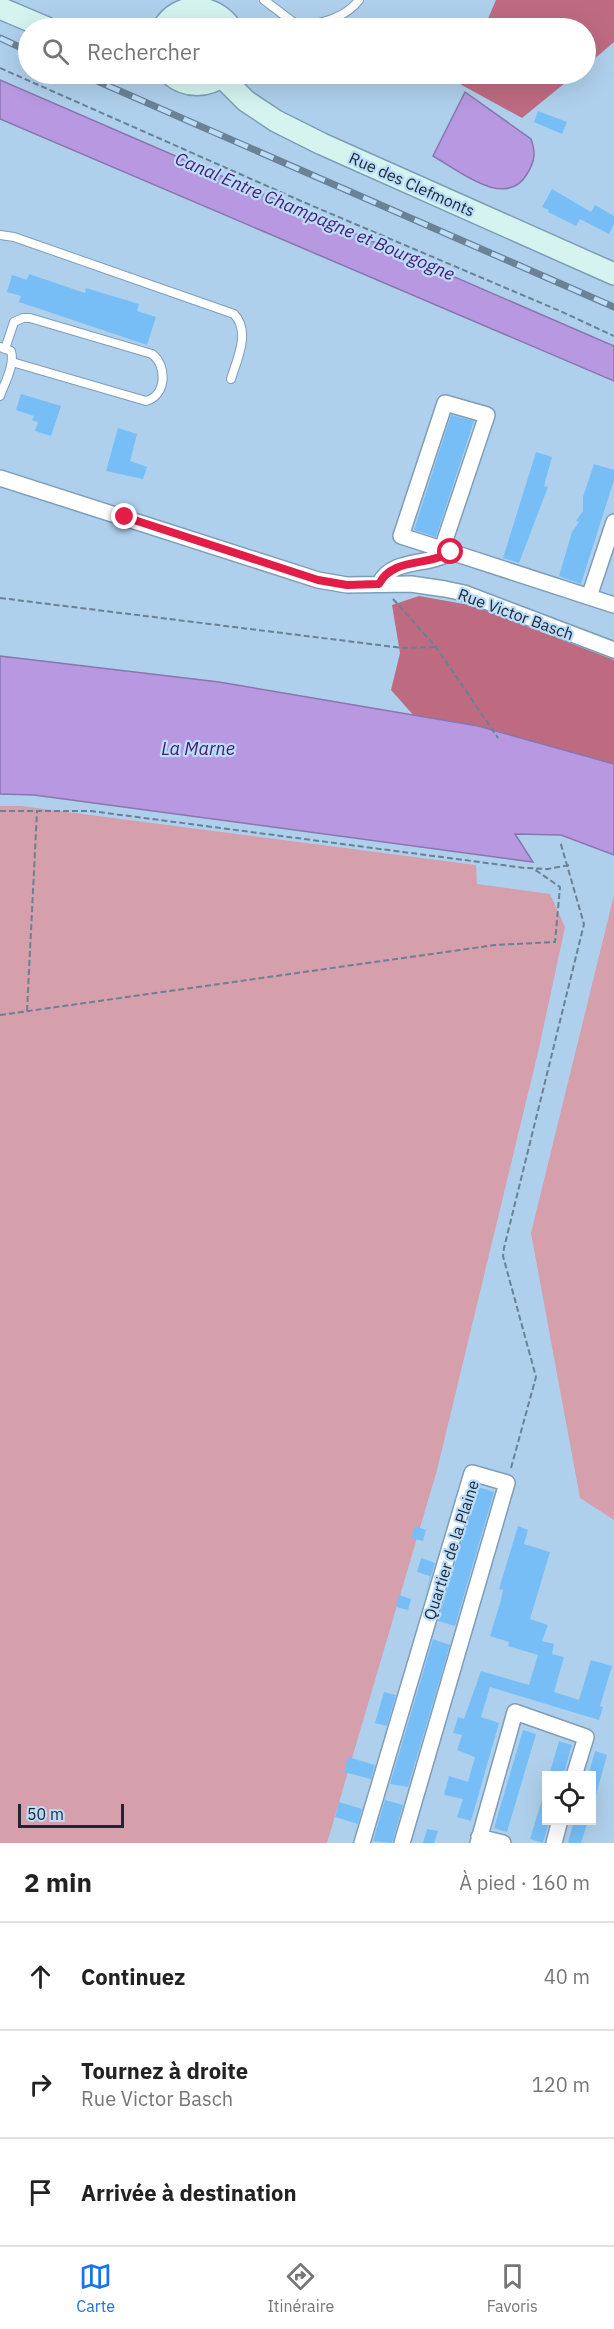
<!DOCTYPE html>
<html lang="fr">
<head>
<meta charset="utf-8">
<style>
  body { margin:0; font-family:"IBM Plex Sans",sans-serif; background:#f6f6f6; color:#222 }
  .controls { position:absolute; right:18px; bottom:18px; display:grid; overflow:hidden; border-radius:0px; box-shadow:0 6px 24px #0002 }
  .controls button { width:54px; height:54px; display:grid; place-items:center; padding:0; border:0; border-bottom:2px solid #e0e0e0; background:#fff; color:#222; font:30px sans-serif }
  .scale { position:absolute; left:18px; bottom:15px; width:106px; box-sizing:border-box; padding-left:6px; border:3px solid #1b2732; border-top:0; font-size:16px; line-height:21px; white-space:nowrap; color:#1b2732; -webkit-text-stroke:4px #bcddfa; paint-order:stroke }
  .stop { position:absolute; width:18px; height:18px; margin:-14px; border:4px solid #e11d48; border-radius:50%; background:#fff }
  .stop.end { background:#e11d48; border-color:#fff; box-shadow:0 2px 6px #0008 }
  .list { margin:0; padding:0; list-style:none }
  h2 { display:flex; justify-content:space-between; align-items:center; height:78px; margin:0; padding:0 24px; font-size:26px }
  h2 small { font-size:20px; font-weight:400; color:#767676 }
  .list li { display:grid; grid-template-columns:39px 1fr auto; gap:18px; align-items:center; box-sizing:border-box; height:108px; padding:0 24px; border-top:2px solid #e0e0e0 }
  .list b { display:block; font-size:22px; white-space:nowrap }
  .list p { margin:0; font-size:20px; white-space:nowrap; color:#767676 }
  .list em { font-size:20px; font-style:normal; color:#767676 }
  .icon { flex:none; width:33px; height:33px; fill:none; stroke:currentColor; stroke-width:2; stroke-linecap:round; stroke-linejoin:round }
  .map { position:relative; flex:none; width:614px; height:1843px; overflow:hidden }
  .search { position:absolute; background:#fff; box-shadow:0 6px 24px #0002; left:18px; right:18px; top:18px; height:66px; display:flex; align-items:center; gap:15px; box-sizing:border-box; padding:0 21px; border-radius:33px; color:#767676; font-size:22px }
  .sheet { height:402px; background:#fff }
  nav { display:flex; justify-content:space-around; align-items:center; box-sizing:border-box; height:84px; border-top:2px solid #e0e0e0; background:#fff; font-size:16px; color:#767676 }
  nav a { display:grid; justify-items:center; gap:3px }
  nav .on { color:#1a73e8 }
  .map>svg:first-child { display:block }
  .green { fill:#d59fab }
  .forest { fill:#be6b81 }
  .water { fill:#b798e1; stroke:#8876ac; stroke-width:1.5 }
  .building { fill:#77bef7 }
  .lines { fill:none; stroke-linecap:round; stroke-linejoin:round }
  .lane-casing { stroke:#7d9db8; stroke-width:10 }
  .street-casing { stroke:#7d9db8; stroke-width:18 }
  .secondary-casing { stroke:#7d9db8; stroke-width:24 }
  .path { stroke:#6a8195; stroke-width:2; stroke-dasharray:6 3; stroke-linecap:butt }
  .lane { stroke:#fff; stroke-width:8 }
  .street { stroke:#fff; stroke-width:15 }
  .secondary { stroke:#d5f4ef; stroke-width:21 }
  .rail-casing { stroke:#6a8296; stroke-width:7 }
  .rail { stroke:#bcddfa; stroke-width:4.5; stroke-dasharray:14; stroke-linecap:butt }
  .route { stroke:#e11d48; stroke-width:8 }
  .labels { text-anchor:middle; dominant-baseline:central; stroke-width:4.5; stroke-linejoin:round; paint-order:stroke }
  .street-label { font-size:16px; fill:#1b2732; stroke:#bcddfa }
  .water-label { font-size:18px; font-style:italic; fill:#471a6f; stroke:#bcddfa }
</style>
</head>
<body>
<div class="map">
<svg width="614" height="1843" viewBox="0 0 614 1843">
  <rect width="100%" height="100%" fill="#afd0ec"/>
  <path class="green" d="M0,806H21L476,865L477,884L550,894L565,927L539,1048L437,1470L327,1843H0Z
    M614,895V1520L580,1498L531,1233Z"/>
  <path class="forest" d="M496,0H614V42L586,66V28H484Z
    M464,74H576L522,118L460,84Z
    M419,596L475,606L614,660V784L423,726L391,690L400,653L392,605Z"/>
  <path class="water" d="M0,80L614,346V381L0,119Z
    M465,92L531,139C536,153 535,161 527,174C506,210 459,171 433,156Z
    M0,656L219,682L478,726L614,764V855L561,835L515,834L533,862L34,795L0,794Z"/>
  <path class="building" d="M538,111L567,122L562,134L534,122Z
    M552,189L591,212L595,205L614,216V224L609,234L580,219L576,226L548,212L549,210L542,207Z
    M29,274L85,293L86,288L139,304L137,311L156,317L147,345L19,302L21,296L7,292L12,275L27,280Z
    M21,394L61,406L51,436L35,431L38,422L32,420L34,416L16,410Z
    M451,415L474,421L436,537L414,530Z
    M118,428L137,434L130,461L147,467L143,479L106,471Z
    M536,452L552,457L544,486L548,487L519,563L503,558Z
    M594,464L614,470V480L581,584L559,576L572,532L579,522L576,521L583,511V497Z
    M478,1487L494,1492L455,1626L438,1621Z
    M415,1526L426,1530L423,1541L411,1538Z
    M518,1526L528,1530L524,1544L550,1552L530,1619L548,1625L542,1641L554,1644L552,1654L564,1657L554,1692L579,1700L591,1660L612,1666L600,1706L603,1707L599,1720L490,1687L481,1717L499,1723L471,1821L457,1817L463,1799L444,1795L449,1776L468,1782L475,1757L457,1750L462,1735L453,1733L458,1717L464,1719L481,1671L529,1685L538,1655L508,1646L509,1642L490,1636L501,1600L503,1590L499,1589Z
    M421,1558L435,1563L424,1599L430,1576L417,1572Z
    M399,1595L411,1599L408,1610L396,1607Z
    M433,1639L450,1645L408,1787L390,1784Z
    M384,1692L396,1695L387,1726L375,1723Z
    M523,1730L536,1734L507,1832L494,1828Z
    M559,1741L572,1745L563,1776H549Z
    M595,1751L607,1755L595,1799L591,1798V1776H588Z
    M348,1757L375,1765L371,1779L344,1772Z
    M544,1793H546V1821H549L543,1843L530,1839Z
    M385,1800L403,1805L392,1843L373,1841Z
    M339,1802L362,1809L358,1824L335,1817Z
    M574,1821H588L581,1843H568Z
    M427,1829L438,1831L434,1843H423Z"/>
  <g class="lines">
    <defs>
      <path id="lane" d="M264,0L301,28
        M298,28C320,23 345,19 359,0
        M0,235L14,237L234,314C251,332 237,359 231,379
        M0,347L11,351C15,365 5,382 0,396
        M5,349L14,322L23,318H30L152,354C168,366 166,396 146,401L12,362"/>
      <path id="street" d="M0,478L318,580L347,585L411,584L445,589L464,593L614,650
        M442,549L487,415L445,403L401,536L451,552
        M379,584C393,557 427,567 451,552L614,605
        M589,597L614,522
        M479,1837L503,1843
        M362,1843L472,1473L507,1483L402,1843
        M478,1843L515,1712L586,1737L574,1776
        M554,1843L560,1820"/>
      <path id="secondary" d="M0,8L47,28
        M163,28C178,1 215,3 231,28
        M170,74C186,88 208,88 224,74
        M221,76L246,101L276,121L322,144L614,274"/>
    </defs>
    <use href="#lane" class="lane-casing"/>
    <use href="#street" class="street-casing"/>
    <use href="#secondary" class="secondary-casing"/>
    <path class="path" d="M0,68L301,201L560,311L614,336
      M0,598L403,648L436,647
      M393,599L436,647L498,738
      M0,811H91L525,868L548,869L569,865
      M27,1011L37,811
      M0,1015L495,945L555,942L560,887L534,869
      M511,1468L536,1377L503,1256L504,1248L584,924L560,841"/>
    <use href="#lane" class="lane"/>
    <use href="#street" class="street"/>
    <use href="#secondary" class="secondary"/>
    <defs>
      <path id="rail" d="M0,38L28,51
        M81,74L614,307"/>
    </defs>
    <use href="#rail" class="rail-casing"/>
    <use href="#rail" class="rail"/>
  </g>
  <g class="lines">
    <path class="route" d="M125,517L318,580L347,585L379,584C393,557 427,567 451,552"/>
  </g>
  <g class="labels">
    <g class="street-label">
      <text transform="translate(412 184) rotate(24)">Rue des Clefmonts</text>
      <text transform="translate(516 614) rotate(20)">Rue Victor Basch</text>
      <text transform="translate(451 1550) rotate(-72)">Quartier de la Plaine</text>
    </g>
    <g class="water-label">
      <text transform="translate(315 216) rotate(23)">Canal Entre Champagne et Bourgogne</text>
      <text x="198" y="748">La Marne</text>
    </g>
  </g>
</svg>
<div class="controls">
<button><svg class="icon" aria-label="locate" viewBox="0 0 24 24"><circle cx="12" cy="12" r="6"/><path d="M12 2v4M12 18v4M2 12h4M18 12h4"/></svg></button>
</div>
<div class="scale">50 m</div>
<div class="stop" style="left:451px;top:552px"></div>
<div class="stop end" style="left:125px;top:517px"></div>
<div class="search"><svg class="icon" aria-label="search" viewBox="0 0 24 24"><circle cx="10" cy="10" r="6"/><path d="M15 15l6 6"/></svg>Rechercher</div>
</div>
<section class="sheet">
<h2>2 min<small>À pied · 160 m</small></h2>
<ul class="list">
<li><svg class="icon" aria-label="ahead" viewBox="0 0 24 24"><path d="M12 20V5M6 11l6-6 6 6"/></svg><div><b>Continuez</b></div><em>40 m</em></li>
<li><svg class="icon" aria-label="right" viewBox="0 0 24 24"><path d="M7 20v-9h11M14 6l5 5-5 5"/></svg><div><b>Tournez à droite</b><p>Rue Victor Basch</p></div><em>120 m</em></li>
<li><svg class="icon" aria-label="arrive" viewBox="0 0 24 24"><path d="M6 21V4h12l-3 4 3 4H6"/></svg><div><b>Arrivée à destination</b></div></li>
</ul>
</section>
<nav>
<a class="on"><svg class="icon" aria-label="map" viewBox="0 0 24 24"><path d="M3 6l6-2 6 2 6-2v14l-6 2-6-2-6 2zM9 4v14M15 6v14"/></svg>Carte</a>
<a><svg class="icon" aria-label="directions" viewBox="0 0 24 24"><path d="M12 3l9 9-9 9-9-9zM9 14v-3h6M13 9l2 2-2 2"/></svg>Itinéraire</a>
<a><svg class="icon" aria-label="saved" viewBox="0 0 24 24"><path d="M7 4h10v16l-5-4-5 4z"/></svg>Favoris</a>
</nav>
</body>
</html>
